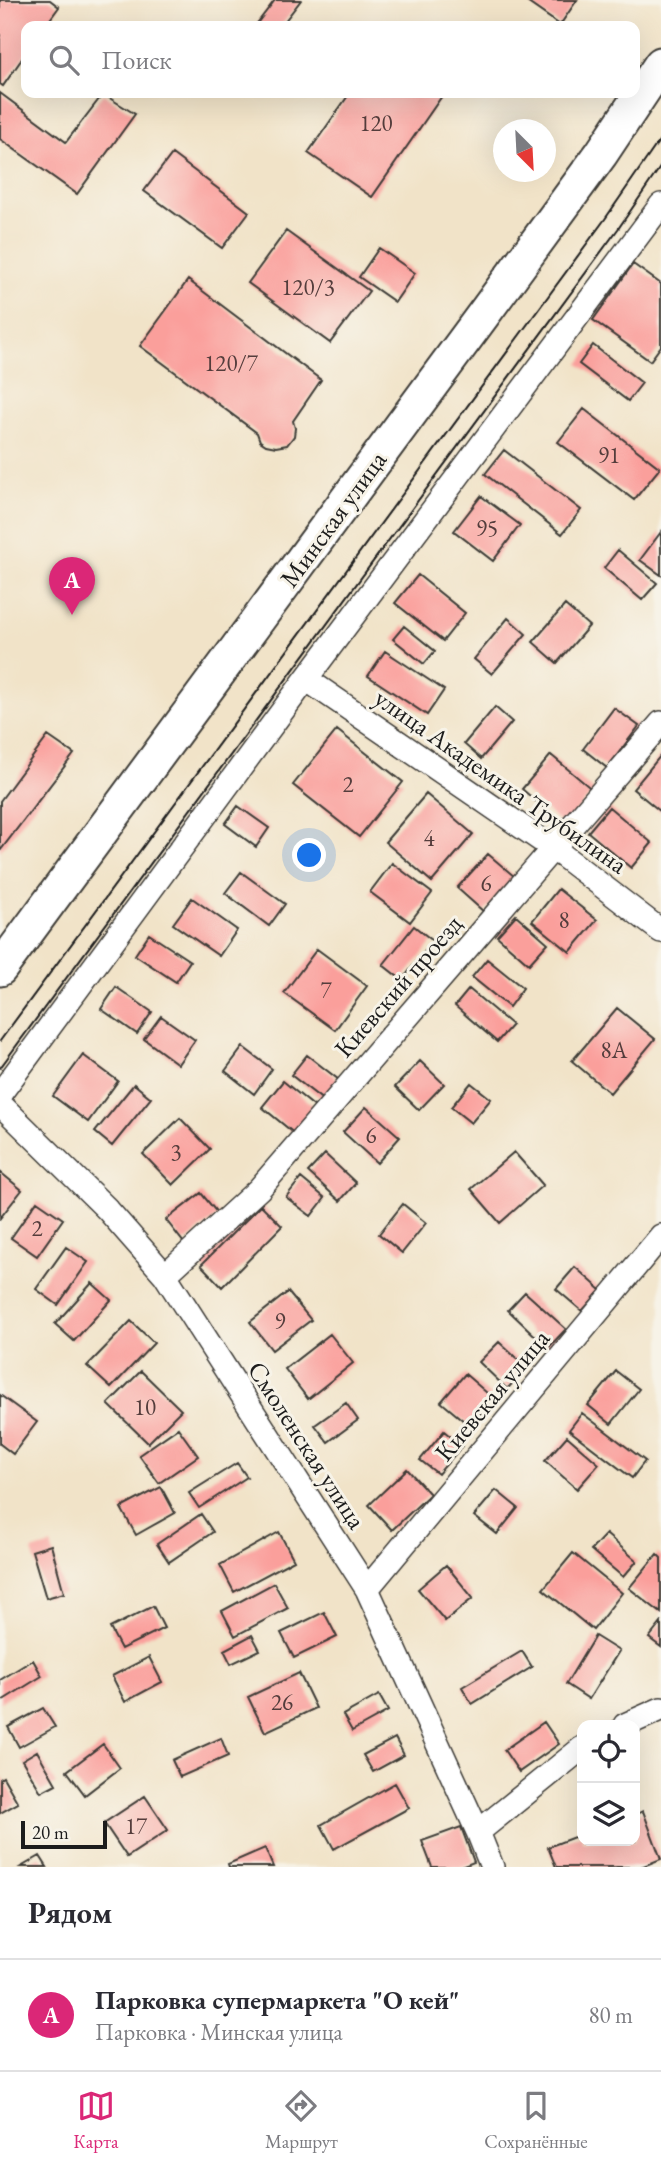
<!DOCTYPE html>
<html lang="ru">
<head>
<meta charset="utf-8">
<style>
  body { margin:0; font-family:"EB Garamond",serif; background:#f2f2f3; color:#2b2b33 }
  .controls { position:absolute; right:21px; bottom:21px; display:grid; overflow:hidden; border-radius:14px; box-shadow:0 7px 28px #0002 }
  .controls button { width:63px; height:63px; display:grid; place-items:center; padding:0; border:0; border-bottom:2px solid #e1e1e2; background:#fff; color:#2b2b33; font:35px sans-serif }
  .compass { position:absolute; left:493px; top:119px; width:63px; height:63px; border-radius:50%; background:#fff; box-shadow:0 7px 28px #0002; rotate:156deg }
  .scale { position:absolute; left:21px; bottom:18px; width:86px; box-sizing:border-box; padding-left:7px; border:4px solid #1c1c1c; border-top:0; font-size:19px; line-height:24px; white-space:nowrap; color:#1c1c1c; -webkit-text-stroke:5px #f7f3e8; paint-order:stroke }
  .you { position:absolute; left:310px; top:856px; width:24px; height:24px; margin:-18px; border:5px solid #fff; border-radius:50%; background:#1a73e8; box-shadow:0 0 0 10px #1a73e833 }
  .badge { display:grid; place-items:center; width:46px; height:46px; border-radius:50%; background:#db2777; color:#fff; font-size:23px; font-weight:700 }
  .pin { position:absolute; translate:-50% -58px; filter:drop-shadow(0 2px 4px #0008) }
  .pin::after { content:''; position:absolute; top:37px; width:24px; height:21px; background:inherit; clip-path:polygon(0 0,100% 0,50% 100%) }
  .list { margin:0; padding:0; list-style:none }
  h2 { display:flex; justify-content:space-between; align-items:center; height:91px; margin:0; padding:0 28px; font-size:30px }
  h2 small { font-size:23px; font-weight:400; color:#7c7c81 }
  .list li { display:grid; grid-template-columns:46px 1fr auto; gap:21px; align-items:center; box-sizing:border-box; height:112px; padding:0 28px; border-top:2px solid #e1e1e2 }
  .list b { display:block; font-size:26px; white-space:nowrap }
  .list p { margin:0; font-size:23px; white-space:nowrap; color:#7c7c81 }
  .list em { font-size:23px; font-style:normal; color:#7c7c81 }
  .icon { flex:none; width:38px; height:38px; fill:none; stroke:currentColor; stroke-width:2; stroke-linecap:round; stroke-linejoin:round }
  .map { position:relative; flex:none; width:661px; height:1867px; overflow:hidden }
  .search { position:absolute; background:#fff; box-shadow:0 7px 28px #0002; left:21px; right:21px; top:21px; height:77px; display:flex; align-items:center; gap:18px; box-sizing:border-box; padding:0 24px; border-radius:14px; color:#7c7c81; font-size:26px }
  .sheet { height:203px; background:#fff }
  nav { display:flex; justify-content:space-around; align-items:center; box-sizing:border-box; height:98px; border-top:2px solid #e1e1e2; background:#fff; font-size:19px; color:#7c7c81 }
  nav a { display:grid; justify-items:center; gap:4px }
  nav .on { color:#db2777 }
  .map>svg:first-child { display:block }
  .building { fill:#fa9f9b }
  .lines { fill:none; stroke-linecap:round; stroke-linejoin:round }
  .minor-casing { stroke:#3c3a36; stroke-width:26 }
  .secondary-casing { stroke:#3c3a36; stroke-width:37 }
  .minor { stroke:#fff; stroke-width:23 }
  .secondary { stroke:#fff; stroke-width:33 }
  .tram { stroke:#1c1c1c; stroke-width:2 }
  .labels { text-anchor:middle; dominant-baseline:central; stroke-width:6; stroke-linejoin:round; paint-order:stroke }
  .number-label { font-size:23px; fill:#543d3c }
  .street-label { font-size:26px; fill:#1c1c1c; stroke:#f7f3e8 }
</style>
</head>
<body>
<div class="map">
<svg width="661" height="1867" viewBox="0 0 661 1867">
  <rect width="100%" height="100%" fill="#f7f3e8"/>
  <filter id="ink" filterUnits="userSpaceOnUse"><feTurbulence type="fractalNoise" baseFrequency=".0143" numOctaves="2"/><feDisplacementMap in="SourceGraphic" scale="14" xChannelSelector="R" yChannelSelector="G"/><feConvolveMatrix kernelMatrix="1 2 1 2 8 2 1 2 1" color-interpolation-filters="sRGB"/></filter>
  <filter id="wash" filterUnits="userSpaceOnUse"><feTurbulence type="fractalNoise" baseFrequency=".00686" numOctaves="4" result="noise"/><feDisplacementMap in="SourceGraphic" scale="28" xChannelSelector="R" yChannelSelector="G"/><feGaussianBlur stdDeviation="1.57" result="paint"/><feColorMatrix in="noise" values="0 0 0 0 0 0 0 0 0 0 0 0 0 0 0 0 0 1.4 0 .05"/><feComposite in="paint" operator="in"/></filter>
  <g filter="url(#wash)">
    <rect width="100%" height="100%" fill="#f1e3c8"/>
    <g id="blocks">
      <path class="building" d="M0,0H50L59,7L45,26H26V53L3,86L0,84Z
        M275,0H301L281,26H255Z
        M524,0H577L560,25Z
        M0,93L66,142L103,94L135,114L77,194L0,139Z
        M350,93H444L372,197L308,153Z
        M172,154L249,212L222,248L144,191Z
        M286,231L369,291L330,343L248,283Z
        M379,248L415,273L395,302L359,277Z
        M633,264L661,284V346L650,361L593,320Z
        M188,280L321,380L293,421L295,428L294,436L287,445L276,447L266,445L260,441L257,433L140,346Z
        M593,345L642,383L628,401L579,364Z
        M584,409L660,468L634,500L558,442Z
        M504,450L581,510L562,534L485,474Z
        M481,496L520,525L493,561L454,531Z
        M661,532V575L640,560Z
        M618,550L657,583L642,600L604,568Z
        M418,575L465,613L443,641L395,603Z
        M565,605L589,626L557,663L533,642Z
        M508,618L526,634L492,674L474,659Z
        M404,626L435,651L424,664L393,639Z
        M385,651L444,690L427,715L368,676Z
        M495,707L512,722L481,759L464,744Z
        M614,708L639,726L607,768L583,749Z
        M337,730L403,782L359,837L293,785Z
        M48,736L74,754L0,851V801Z
        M551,755L594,791L564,826L522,789Z
        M661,755V812L633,789Z
        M426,794L473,834L432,882L385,842Z
        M238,806L269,828L256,847L225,824Z
        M609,807L652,843L631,868L588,832Z
        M488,854L515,877L484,912L457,888Z
        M392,863L432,893L410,922L370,892Z
        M241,872L285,904L269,926L225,893Z
        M558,889L597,920L570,952L532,921Z
        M192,898L237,930L219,956L173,924Z
        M516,915L548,943L529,964L497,936Z
        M414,926L433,941L402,980L383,965Z
        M149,934L190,961L176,982L135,955Z
        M317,949L367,986L335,1030L284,993Z
        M487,959L523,988L509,1007L472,977Z
        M116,987L152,1012L137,1034L101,1009Z
        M469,989L512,1025L497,1042L455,1006Z
        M617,1008L655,1039L610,1093L572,1061Z
        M161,1016L195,1040L178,1064L144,1039Z
        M243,1047L272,1069L254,1094L225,1071Z
        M83,1055L118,1081L88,1122L53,1096Z
        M307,1055L339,1080L323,1100L291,1075Z
        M420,1061L444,1084L419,1110L395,1087Z
        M283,1081L316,1108L295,1134L262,1107Z
        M471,1083L491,1099L471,1123L451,1107Z
        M134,1084L151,1098L112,1146L95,1132Z
        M366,1107L400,1137L377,1163L343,1132Z
        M180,1118L210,1149L173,1185L143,1154Z
        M514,1152L543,1185L500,1223L471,1189Z
        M325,1154L356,1183L340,1201L308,1172Z
        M0,1172L22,1190L0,1218Z
        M301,1178L325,1198L311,1216L286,1197Z
        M201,1193L219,1215L184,1243L166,1220Z
        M37,1201L63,1219L37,1256L11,1238Z
        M403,1204L426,1223L402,1253L379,1234Z
        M261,1205L282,1226L222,1287L201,1265Z
        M66,1247L88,1262L58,1305L36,1289Z
        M575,1267L601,1290L582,1311L556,1289Z
        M92,1283L111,1300L74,1341L55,1324Z
        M288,1292L311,1320L272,1350L250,1322Z
        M525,1292L566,1329L548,1348L508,1310Z
        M131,1321L154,1343L111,1388L87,1366Z
        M330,1334L353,1363L308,1399L285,1369Z
        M499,1342L527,1368L507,1389L479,1362Z
        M141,1371L181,1410L148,1443L108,1404Z
        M616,1371L639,1389L611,1424L588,1405Z
        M465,1374L494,1399L470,1426L441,1402Z
        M0,1395L37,1422L13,1454L0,1444Z
        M346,1403L358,1420L328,1442L315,1425Z
        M582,1413L645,1461L632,1478L569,1430Z
        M178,1428L198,1456L159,1483L139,1455Z
        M444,1431L462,1446L438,1474L420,1460Z
        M567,1436L599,1464L577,1489L545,1461Z
        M237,1463L247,1477L199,1508L189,1493Z
        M407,1469L430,1494L392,1530L369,1505Z
        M161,1487L175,1513L136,1535L121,1508Z
        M496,1490L518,1508L497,1534L474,1516Z
        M201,1514L213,1532L169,1562L157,1544Z
        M279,1532L294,1560L234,1592L220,1565Z
        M606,1534L637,1561L623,1577L591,1550Z
        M51,1545L64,1593L46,1598L32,1551Z
        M573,1553L622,1593L593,1630L543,1589Z
        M657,1554L661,1558V1613L629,1588Z
        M446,1565L473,1598L445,1621L418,1589Z
        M274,1583L288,1608L235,1636L222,1611Z
        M153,1606L164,1628L121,1649L110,1628Z
        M324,1612L337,1637L294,1658L281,1633Z
        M661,1623V1647L649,1638Z
        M252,1635L260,1650L231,1664L224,1650Z
        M595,1636L619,1651L589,1699L566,1684Z
        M522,1651L532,1667L472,1704L462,1687Z
        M149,1657L162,1682L125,1702L112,1676Z
        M33,1660L42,1676L0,1702V1680Z
        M299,1673L316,1708L265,1732L248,1697Z
        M379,1695L388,1711L352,1731L343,1715Z
        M43,1708L55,1727L19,1747L8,1727Z
        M544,1722L559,1744L519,1772L504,1750Z
        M221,1738L228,1756L180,1777L172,1760Z
        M395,1738L404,1755L373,1772L363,1755Z
        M103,1744L120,1768L85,1795L67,1771Z
        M37,1751L56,1784L41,1792L22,1760Z
        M3,1777L18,1803L0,1813V1779Z
        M395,1783L409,1808L334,1849L321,1825Z
        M145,1796L168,1830L127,1857L104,1823Z
        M643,1811L661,1859L641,1867H556L548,1847L582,1834V1841H635V1815Z
        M461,1827L474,1862L461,1867H432L422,1841Z
        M265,1848L273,1867H229L228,1864Z
        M40,1856L47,1867H21Z"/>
    </g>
  </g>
  <g filter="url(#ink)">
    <use href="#blocks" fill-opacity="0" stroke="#3c3a36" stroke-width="2"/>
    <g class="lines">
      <defs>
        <path id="minor" d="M306,679L554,849L661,931
          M0,1094L306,679L661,205
          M0,1104L107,1209L165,1275L367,1589L478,1832L492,1867
          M165,1275L259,1189L661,723
          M367,1589L661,1236
          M625,1725L661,1709
          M478,1832L582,1748"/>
        <path id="secondary" d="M0,969L483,315L601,154L661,64"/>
      </defs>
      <use href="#minor" class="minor-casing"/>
      <use href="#secondary" class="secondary-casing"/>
      <use href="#minor" class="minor"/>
      <use href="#secondary" class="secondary"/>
      <path class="tram" d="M0,1041L605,219L661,138
        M0,1068L618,229L661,166"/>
    </g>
  </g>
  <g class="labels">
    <g class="number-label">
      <text x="376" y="123">120</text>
      <text x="308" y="287">120/3</text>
      <text x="231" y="363">120/7</text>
      <text x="609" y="455">91</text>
      <text x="487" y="528">95</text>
      <text x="348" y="784">2</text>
      <text x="429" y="838">4</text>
      <text x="486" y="883">6</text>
      <text x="564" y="920">8</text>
      <text x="326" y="990">7</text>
      <text x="614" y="1050">8А</text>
      <text x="371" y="1135">6</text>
      <text x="176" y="1152">3</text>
      <text x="37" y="1228">2</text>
      <text x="280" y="1321">9</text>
      <text x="145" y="1407">10</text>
      <text x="282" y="1702">26</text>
      <text x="136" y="1826">17</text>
    </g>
    <g class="street-label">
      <text transform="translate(333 519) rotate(-54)">Минская улица</text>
      <text transform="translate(501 781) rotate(35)">улица Академика Трубилина</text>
      <text transform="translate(398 986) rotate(-49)">Киевский проезд</text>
      <text transform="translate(492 1395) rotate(-50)">Киевская улица</text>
      <text transform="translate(307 1445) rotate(57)">Смоленская улица</text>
    </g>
  </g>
</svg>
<div class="controls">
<button><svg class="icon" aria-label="locate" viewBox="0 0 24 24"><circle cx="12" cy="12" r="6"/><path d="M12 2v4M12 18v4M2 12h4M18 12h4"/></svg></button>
<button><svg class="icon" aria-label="layers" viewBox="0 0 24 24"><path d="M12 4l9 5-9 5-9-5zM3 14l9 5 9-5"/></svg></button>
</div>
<svg class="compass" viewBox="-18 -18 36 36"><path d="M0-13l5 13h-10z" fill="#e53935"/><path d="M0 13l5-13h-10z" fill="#7c7c81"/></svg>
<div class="scale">20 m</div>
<div class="you"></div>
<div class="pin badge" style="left:72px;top:615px">A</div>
<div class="search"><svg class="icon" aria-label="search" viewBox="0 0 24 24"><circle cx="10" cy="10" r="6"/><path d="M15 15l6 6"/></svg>Поиск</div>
</div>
<section class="sheet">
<h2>Рядом<small></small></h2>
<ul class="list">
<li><span class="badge">A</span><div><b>Парковка супермаркета &quot;О кей&quot;</b><p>Парковка · Минская улица</p></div><em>80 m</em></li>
</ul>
</section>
<nav>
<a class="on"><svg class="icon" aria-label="map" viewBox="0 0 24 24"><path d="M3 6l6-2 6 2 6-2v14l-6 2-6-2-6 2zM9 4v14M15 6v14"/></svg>Карта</a>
<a><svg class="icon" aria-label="directions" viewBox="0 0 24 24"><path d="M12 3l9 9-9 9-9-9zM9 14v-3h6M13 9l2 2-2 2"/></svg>Маршрут</a>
<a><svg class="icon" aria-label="saved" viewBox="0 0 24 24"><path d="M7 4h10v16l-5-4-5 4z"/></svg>Сохранённые</a>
</nav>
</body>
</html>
